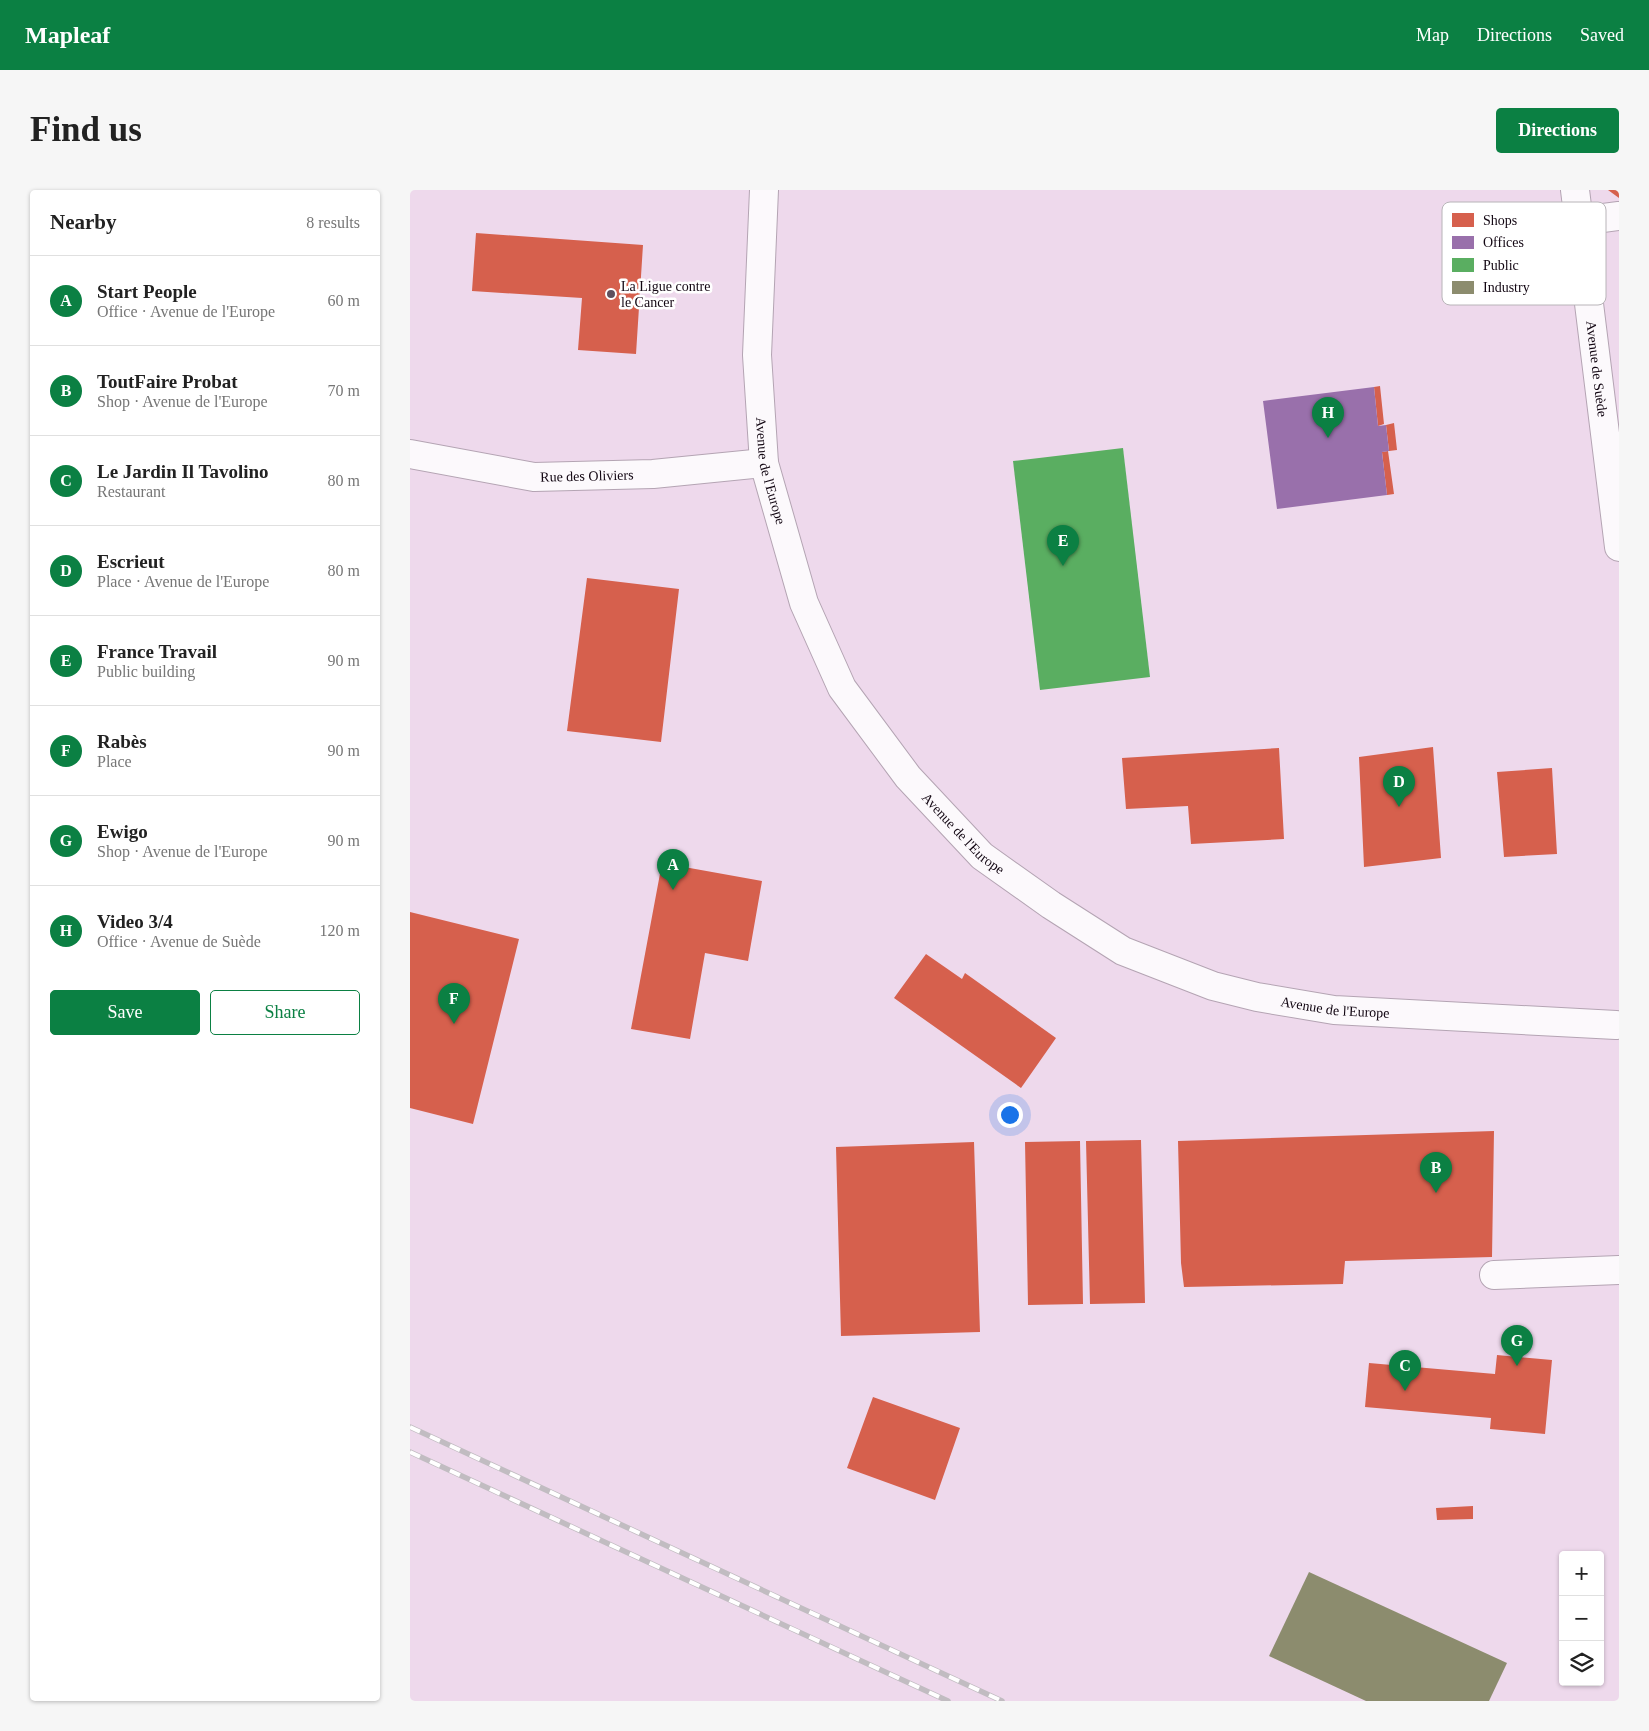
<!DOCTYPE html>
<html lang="en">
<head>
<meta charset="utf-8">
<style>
  body { margin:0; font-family:"Times New Roman",serif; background:#f6f6f6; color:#222 }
  .controls { position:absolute; right:15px; bottom:15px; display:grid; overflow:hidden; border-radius:5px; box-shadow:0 1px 4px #0004 }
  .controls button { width:45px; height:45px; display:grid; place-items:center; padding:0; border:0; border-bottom:1px solid #e0e0e0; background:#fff; color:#222; font:25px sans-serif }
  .you { position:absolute; left:599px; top:924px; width:18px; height:18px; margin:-12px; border:4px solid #fff; border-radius:50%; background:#1a73e8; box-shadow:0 0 0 8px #1a73e833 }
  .badge { display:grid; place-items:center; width:32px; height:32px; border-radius:50%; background:#0b8043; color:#fff; font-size:16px; font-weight:700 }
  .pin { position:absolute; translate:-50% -41px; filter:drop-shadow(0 1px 2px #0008) }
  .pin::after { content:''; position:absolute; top:26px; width:18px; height:15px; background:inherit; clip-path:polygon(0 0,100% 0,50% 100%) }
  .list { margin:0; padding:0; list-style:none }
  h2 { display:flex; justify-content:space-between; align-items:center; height:65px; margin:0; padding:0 20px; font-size:21px }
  h2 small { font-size:16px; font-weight:400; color:#767676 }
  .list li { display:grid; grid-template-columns:32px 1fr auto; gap:15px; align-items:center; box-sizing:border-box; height:90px; padding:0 20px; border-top:1px solid #e0e0e0 }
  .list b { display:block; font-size:19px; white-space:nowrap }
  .list p { margin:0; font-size:16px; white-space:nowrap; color:#767676 }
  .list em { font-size:16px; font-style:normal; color:#767676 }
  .actions { display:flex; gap:10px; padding:15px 20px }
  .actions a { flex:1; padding:11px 0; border:1px solid #0b8043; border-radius:5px; text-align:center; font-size:18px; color:#0b8043 }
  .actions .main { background:#0b8043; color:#fff }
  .icon { flex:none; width:28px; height:28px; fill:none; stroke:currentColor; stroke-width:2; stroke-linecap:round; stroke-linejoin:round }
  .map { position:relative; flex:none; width:1209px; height:1511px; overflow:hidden; border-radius:5px }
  header { display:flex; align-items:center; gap:30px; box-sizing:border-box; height:70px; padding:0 25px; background:#0b8043; color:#fff }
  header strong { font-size:24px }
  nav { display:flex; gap:28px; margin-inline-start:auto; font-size:18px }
  .intro { display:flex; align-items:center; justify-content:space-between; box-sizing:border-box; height:120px; padding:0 30px }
  h1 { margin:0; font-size:35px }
  .button { padding:12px 22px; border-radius:5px; background:#0b8043; color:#fff; font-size:18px; font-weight:700 }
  main { display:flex; gap:30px; padding:0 30px }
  aside { flex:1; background:#fff; border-radius:5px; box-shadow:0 1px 4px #0004 }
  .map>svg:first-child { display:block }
  .shops { fill:#d6604d }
  .offices { fill:#9970ab }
  .public { fill:#5aae61 }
  .industry { fill:#8c8c6e }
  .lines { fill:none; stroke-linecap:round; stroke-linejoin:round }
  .minor-casing { stroke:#b4a4b3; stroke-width:30 }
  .minor { stroke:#fcf9fc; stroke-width:28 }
  .rail-casing { stroke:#c1bcc1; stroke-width:5.5 }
  .rail { stroke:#fff; stroke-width:4; stroke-dasharray:11; stroke-linecap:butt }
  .poi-dot { fill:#5f505e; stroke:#fff; stroke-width:2 }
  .labels { text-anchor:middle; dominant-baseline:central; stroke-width:5; stroke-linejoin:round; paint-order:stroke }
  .poi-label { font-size:14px; fill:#120612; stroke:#fff; text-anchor:start }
  .street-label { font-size:14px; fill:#120612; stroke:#fff }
  .key { fill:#fff; stroke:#b8b4b8; stroke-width:1 }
  .key-label { font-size:14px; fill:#120612 }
</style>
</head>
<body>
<header>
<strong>Mapleaf</strong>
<nav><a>Map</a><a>Directions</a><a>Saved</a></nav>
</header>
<div class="intro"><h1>Find us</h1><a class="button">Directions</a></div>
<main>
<aside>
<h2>Nearby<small>8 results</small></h2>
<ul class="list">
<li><span class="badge">A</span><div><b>Start People</b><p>Office · Avenue de l'Europe</p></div><em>60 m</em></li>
<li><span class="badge">B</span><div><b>ToutFaire Probat</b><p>Shop · Avenue de l'Europe</p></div><em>70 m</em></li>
<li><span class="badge">C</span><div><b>Le Jardin Il Tavolino</b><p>Restaurant</p></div><em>80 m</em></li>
<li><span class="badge">D</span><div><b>Escrieut</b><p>Place · Avenue de l'Europe</p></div><em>80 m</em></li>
<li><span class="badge">E</span><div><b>France Travail</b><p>Public building</p></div><em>90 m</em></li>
<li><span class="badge">F</span><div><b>Rabès</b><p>Place</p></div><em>90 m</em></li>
<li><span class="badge">G</span><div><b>Ewigo</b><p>Shop · Avenue de l'Europe</p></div><em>90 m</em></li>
<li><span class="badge">H</span><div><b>Video 3/4</b><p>Office · Avenue de Suède</p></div><em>120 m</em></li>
</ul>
<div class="actions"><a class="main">Save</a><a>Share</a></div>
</aside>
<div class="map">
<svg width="1209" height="1511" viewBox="0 0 1209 1511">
  <rect width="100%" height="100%" fill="#eed9ec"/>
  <path class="shops" d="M1198,0H1209V8Z
    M66,43L233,55L226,164L168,160L172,108L62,101Z
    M970,196L974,234L968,236L964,197Z
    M984,233L987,260L979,261L976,235Z
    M978,261L984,304L977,305L972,262Z
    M177,388L269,399L251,552L157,541Z
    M1023,557L1031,668L954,677L949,567Z
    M869,558L874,649L781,654L778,616L716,619L712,568Z
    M1142,578L1147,664L1094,667L1087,582Z
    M252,673L352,691L338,771L295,763L280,849L221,839Z
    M0,722L109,749L63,934L0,918Z
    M516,764L552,789L555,783L646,848L611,898L484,808Z
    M1084,941L1082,1067L935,1071L933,1094L774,1097L771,1073L768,951Z
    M731,950L735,1113L680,1114L676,951Z
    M670,951L673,1114L618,1115L615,952Z
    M564,952L570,1142L431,1146L426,957Z
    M1087,1165L1142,1170L1135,1244L1080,1239L1081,1228L955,1217L959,1173L1085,1184Z
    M463,1207L550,1238L525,1310L437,1278Z
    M1063,1316V1329L1027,1330L1026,1318Z"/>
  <path class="offices" d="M964,197L968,236L976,235L979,261L972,262L977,305L867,319L853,211Z"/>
  <path class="public" d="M713,258L740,487L630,500L603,271Z"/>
  <path class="industry" d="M899,1382L1097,1473L1079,1511H956L859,1466Z"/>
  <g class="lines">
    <defs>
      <g id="minor">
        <path id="s1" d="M354,0L347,165L354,273L394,413L432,498L498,587L572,666L641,715L713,761L803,796L847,807L924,820L1206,835"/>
        <path id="s2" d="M1165,0L1209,357"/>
        <path d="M1170,31L1209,26"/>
        <path id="s3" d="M0,264L124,287L243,284L354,273"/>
        <path d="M1084,1085L1209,1080"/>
      </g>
    </defs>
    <use href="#minor" class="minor-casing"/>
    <use href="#minor" class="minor"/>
    <defs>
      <path id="rail" d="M0,1237L592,1511
        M0,1262L538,1511"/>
    </defs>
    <use href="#rail" class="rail-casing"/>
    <use href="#rail" class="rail"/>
  </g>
  <circle class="poi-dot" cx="201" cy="104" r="5"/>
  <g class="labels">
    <g class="poi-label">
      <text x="211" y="96">La Ligue contre<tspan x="211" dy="16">le Cancer</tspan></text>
    </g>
    <g class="street-label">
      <text stroke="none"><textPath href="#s2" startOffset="180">Avenue de Suède</textPath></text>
      <text stroke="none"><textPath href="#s1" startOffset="282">Avenue de l'Europe</textPath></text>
      <text stroke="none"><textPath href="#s3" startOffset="179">Rue des Oliviers</textPath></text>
      <text stroke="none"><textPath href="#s1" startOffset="702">Avenue de l'Europe</textPath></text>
      <text stroke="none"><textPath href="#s1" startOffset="1122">Avenue de l'Europe</textPath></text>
    </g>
  </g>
  <rect x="1032" y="12" width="164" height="103" rx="8" class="key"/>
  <rect x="1042" y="23" width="22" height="14" fill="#d6604d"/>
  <rect x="1042" y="46" width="22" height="13" fill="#9970ab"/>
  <rect x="1042" y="68" width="22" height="14" fill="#5aae61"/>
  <rect x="1042" y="91" width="22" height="13" fill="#8c8c6e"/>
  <g class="key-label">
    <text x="1073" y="35">Shops</text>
    <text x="1073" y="57">Offices</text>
    <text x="1073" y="80">Public</text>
    <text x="1073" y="102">Industry</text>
  </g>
</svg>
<div class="controls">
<button>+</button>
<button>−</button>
<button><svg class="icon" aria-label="layers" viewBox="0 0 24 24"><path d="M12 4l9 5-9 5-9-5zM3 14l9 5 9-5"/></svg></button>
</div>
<div class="you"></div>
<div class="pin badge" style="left:263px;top:700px">A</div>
<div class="pin badge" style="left:1026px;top:1003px">B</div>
<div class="pin badge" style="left:995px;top:1201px">C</div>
<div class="pin badge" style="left:989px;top:617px">D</div>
<div class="pin badge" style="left:653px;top:376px">E</div>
<div class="pin badge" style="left:44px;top:834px">F</div>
<div class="pin badge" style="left:1107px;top:1176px">G</div>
<div class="pin badge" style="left:918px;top:248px">H</div>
</div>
</main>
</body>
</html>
